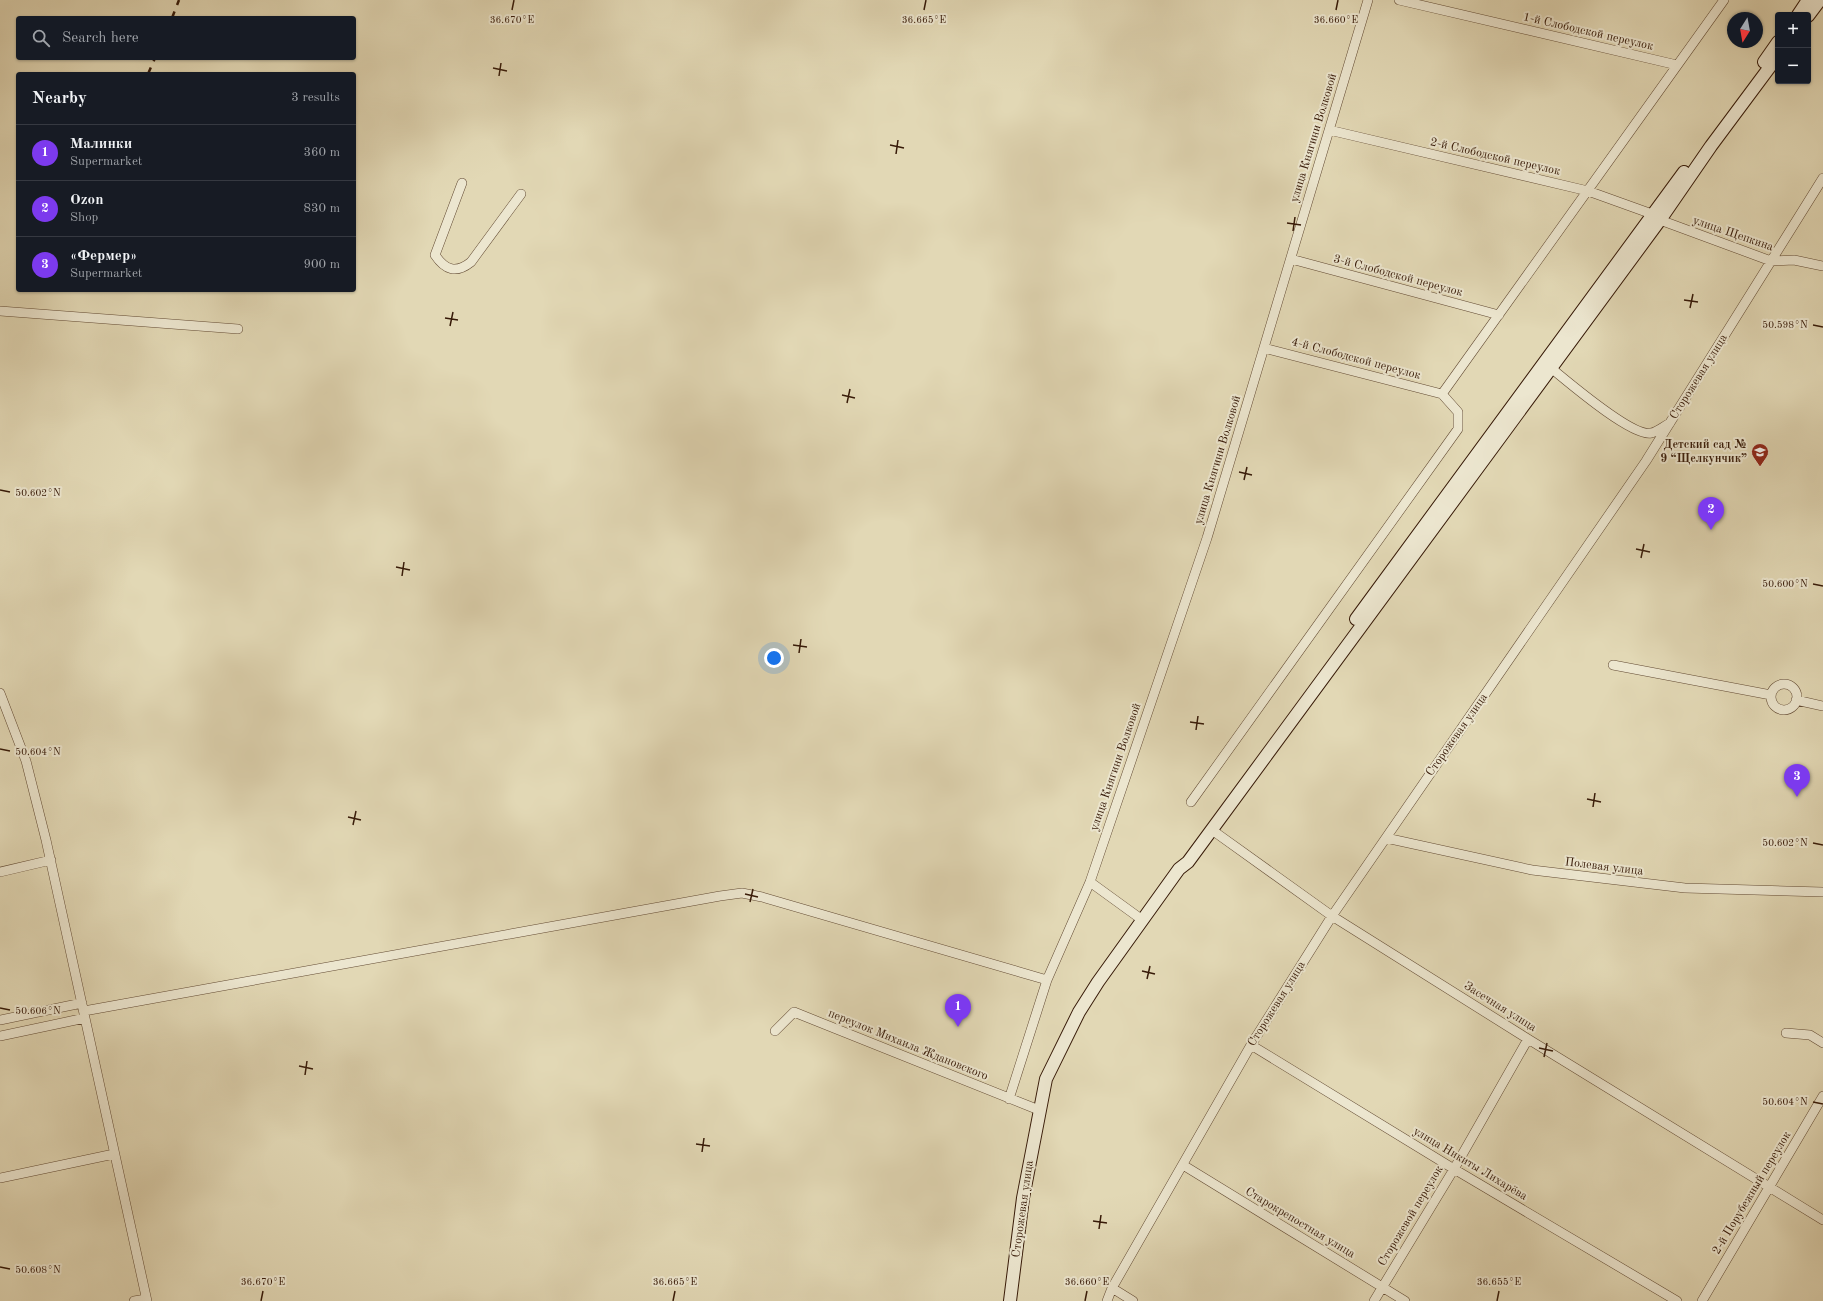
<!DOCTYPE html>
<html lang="en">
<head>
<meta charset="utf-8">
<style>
  body { margin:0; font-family:"Old Standard TT",serif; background:#242831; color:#f1f3f6 }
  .controls { position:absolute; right:12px; top:12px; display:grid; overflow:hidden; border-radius:4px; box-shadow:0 1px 3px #0004 }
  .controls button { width:36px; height:36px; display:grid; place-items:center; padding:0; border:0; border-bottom:1px solid #363941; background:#171b24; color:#f1f3f6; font:20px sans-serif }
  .compass { position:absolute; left:1727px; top:12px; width:36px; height:36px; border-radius:50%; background:#171b24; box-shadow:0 1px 3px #0004; rotate:191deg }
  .you { position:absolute; left:774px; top:658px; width:14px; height:14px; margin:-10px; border:3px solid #fff; border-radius:50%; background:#1a73e8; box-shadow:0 0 0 6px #1a73e833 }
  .badge { display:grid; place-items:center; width:26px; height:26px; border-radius:50%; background:#7c3aed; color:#fff; font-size:13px; font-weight:700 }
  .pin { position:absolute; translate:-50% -33px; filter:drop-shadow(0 1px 2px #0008) }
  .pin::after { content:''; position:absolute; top:21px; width:14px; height:12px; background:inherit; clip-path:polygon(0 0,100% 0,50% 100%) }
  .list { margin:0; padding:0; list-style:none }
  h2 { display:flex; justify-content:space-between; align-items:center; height:52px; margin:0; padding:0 16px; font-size:17px }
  h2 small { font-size:13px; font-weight:400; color:#9ea1a6 }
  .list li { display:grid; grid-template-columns:26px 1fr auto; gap:12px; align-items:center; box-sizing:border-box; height:56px; padding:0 16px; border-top:1px solid #363941 }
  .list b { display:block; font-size:15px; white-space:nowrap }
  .list p { margin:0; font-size:13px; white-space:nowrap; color:#9ea1a6 }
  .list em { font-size:13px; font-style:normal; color:#9ea1a6 }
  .icon { flex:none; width:22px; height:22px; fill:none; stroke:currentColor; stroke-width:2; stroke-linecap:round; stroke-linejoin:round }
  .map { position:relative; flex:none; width:1823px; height:1301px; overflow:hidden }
  .search { position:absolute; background:#171b24; box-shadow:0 1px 3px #0004; left:16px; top:16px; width:340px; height:44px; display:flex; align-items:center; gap:10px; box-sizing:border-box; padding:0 14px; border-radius:4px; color:#9ea1a6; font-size:15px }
  .panel { position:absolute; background:#171b24; box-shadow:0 1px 3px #0004; left:16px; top:72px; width:340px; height:220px; border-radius:4px }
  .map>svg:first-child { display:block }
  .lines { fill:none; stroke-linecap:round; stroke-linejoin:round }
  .street-casing { stroke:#624a33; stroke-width:10 }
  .secondary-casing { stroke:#371a08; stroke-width:14 }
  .street { stroke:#ece6cf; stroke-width:9 }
  .secondary { stroke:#ece6cf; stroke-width:12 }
  .rail { stroke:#371a08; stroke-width:2.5; stroke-dasharray:7 7; stroke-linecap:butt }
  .ticks { fill:none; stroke:#371a08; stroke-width:1.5 }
  .labels { text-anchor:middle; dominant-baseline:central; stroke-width:4; stroke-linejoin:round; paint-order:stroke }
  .street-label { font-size:12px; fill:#371a08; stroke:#ece6cf }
  .poi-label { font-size:12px; font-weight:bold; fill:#371a08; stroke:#ece6cf; text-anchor:end }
  .ticks-label { font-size:10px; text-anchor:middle; fill:#371a08; stroke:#ece6cf; stroke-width:4; stroke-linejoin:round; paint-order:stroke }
</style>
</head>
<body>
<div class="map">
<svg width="1823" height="1301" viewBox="0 0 1823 1301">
  <rect width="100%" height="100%" fill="#e2d8b5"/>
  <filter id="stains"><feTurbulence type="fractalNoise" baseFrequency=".005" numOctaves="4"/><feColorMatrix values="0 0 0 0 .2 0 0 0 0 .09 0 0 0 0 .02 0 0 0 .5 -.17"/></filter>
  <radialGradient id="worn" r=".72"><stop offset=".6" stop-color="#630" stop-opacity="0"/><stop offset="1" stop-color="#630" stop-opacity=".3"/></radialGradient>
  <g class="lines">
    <defs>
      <path id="street" d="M1399,0L1677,65
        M1329,130L1588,191L1652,214
        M462,183L435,255C445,270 456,274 471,262L521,194
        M1660,220L1771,261L1794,260L1823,266
        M1291,259L1499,315
        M0,311L238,329
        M1264,348L1442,394
        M1551,368C1567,381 1632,437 1651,433C1657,432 1664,426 1670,423
        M1442,394L1724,0
        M1613,665L1771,695
        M1771 697a13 13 0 1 1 26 0a13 13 0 1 1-26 0Z
        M0,693L26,761L46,840L147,1301
        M1796,700L1823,706
        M1191,802L1458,429V412L1442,394
        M1212,830L1332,916L1528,1039L1823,1220
        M1386,838L1532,870L1685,888L1823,892
        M0,872L51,860
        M1090,882L1141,919
        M84,1011L720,896L742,893L762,897L1047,980
        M0,1020L82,1003
        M775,1031L794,1012L1039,1110
        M1786,1033L1810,1035L1823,1043
        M0,1036L85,1018
        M1251,1045L1454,1169L1677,1301
        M1009,1099L1047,980L1090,882L1207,538L1368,0
        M1183,1165L1405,1301
        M0,1178L114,1154
        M1112,1288L1133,1301
        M134,1301L146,1299
        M1107,1301L1112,1288L1251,1045L1332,916L1646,461L1823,178
        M1374,1301L1454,1169L1528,1039
        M1702,1301L1823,1096"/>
      <path id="secondary" d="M1798,15L1808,0
        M1808,16L1820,0
        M1764,62L1778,42
        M1356,619L1684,172
        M1010,1301L1023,1198L1046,1079L1079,1012L1098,982L1179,869L1188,862L1660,220L1711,146L1778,56"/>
    </defs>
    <use href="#street" class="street-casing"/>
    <use href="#secondary" class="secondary-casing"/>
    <use href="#street" class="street"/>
    <use href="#secondary" class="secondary"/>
    <path class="rail" d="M172,18L179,0
      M148,74L155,58"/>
  </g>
  <path class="ticks" d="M512,10L514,0M924,10L926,0M1336,10L1338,0M493,68L507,71M499,76L501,63M890,145L904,148M896,154L898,140M1287,223L1301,225M1293,231L1295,217M1684,300L1698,302M1690,308L1693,294M445,318L458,320M1813,325L1823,327M450,326L453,312M842,395L855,398M847,403L850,389M1239,472L1252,475M1244,480L1247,467M0,490L10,492M1636,549L1650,552M1641,558L1644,544M396,567L410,570M402,576L404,562M1813,584L1823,586M793,645L807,647M799,653L801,639M1190,722L1204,724M1196,730L1198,716M0,749L10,751M1587,799L1601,802M1593,807L1595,793M348,817L361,820M353,825L356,811M1813,843L1823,845M745,894L758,897M750,902L753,889M1142,971L1155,974M1147,979L1150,966M0,1008L10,1010M1539,1048L1553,1051M1544,1057L1547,1043M299,1066L313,1069M305,1075L307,1061M1813,1102L1823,1104M696,1144L710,1146M702,1152L704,1138M1093,1221L1107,1223M1099,1229L1101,1215M0,1267L10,1269M261,1301L263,1291M673,1301L675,1291M1085,1301L1087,1291M1497,1301L1499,1291"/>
  <defs>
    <symbol id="school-pin" viewBox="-11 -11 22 30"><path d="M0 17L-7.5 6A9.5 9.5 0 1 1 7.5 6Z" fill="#8f2418" stroke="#ece6cf"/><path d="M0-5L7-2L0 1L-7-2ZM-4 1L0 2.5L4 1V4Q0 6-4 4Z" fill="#fff"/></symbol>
  </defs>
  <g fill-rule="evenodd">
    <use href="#school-pin" x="1750" y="442" width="20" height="27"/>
  </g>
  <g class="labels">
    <g class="street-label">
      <text transform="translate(1588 32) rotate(13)">1-й Слободской переулок</text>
      <text transform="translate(1314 138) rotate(-73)">улица Княгини Волковой</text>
      <text transform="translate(1495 157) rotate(13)">2-й Слободской переулок</text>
      <text transform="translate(1733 234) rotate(19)">улица Щепкина</text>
      <text transform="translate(1398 276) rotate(15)">3-й Слободской переулок</text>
      <text transform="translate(1356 359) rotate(15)">4-й Слободской переулок</text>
      <text transform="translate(1699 377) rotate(-58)">Сторожевая улица</text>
      <text transform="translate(1218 460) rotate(-73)">улица Княгини Волковой</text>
      <text transform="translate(1457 735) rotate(-55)">Сторожевая улица</text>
      <text transform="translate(1116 767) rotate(-71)">улица Княгини Волковой</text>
      <text transform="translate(1604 867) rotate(7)">Полевая улица</text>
      <text transform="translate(1277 1004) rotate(-58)">Сторожевая улица</text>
      <text transform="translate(1500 1007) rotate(32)">Засечная улица</text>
      <text transform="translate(908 1045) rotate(22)">переулок Михаила Ждановского</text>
      <text transform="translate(1470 1164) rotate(31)">улица Никиты Лихарёва</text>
      <text transform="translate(1752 1193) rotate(-59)">2-й Порубежный переулок</text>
      <text transform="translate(1023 1209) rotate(-82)">Сторожевая улица</text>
      <text transform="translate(1411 1216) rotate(-59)">Сторожевой переулок</text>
      <text transform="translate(1300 1223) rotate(31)">Старокрепостная улица</text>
    </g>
    <g class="poi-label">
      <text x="1747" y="445">Детский сад №<tspan x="1747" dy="14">9 “Щелкунчик”</tspan></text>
    </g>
  </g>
  <g class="ticks-label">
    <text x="512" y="23">36.670°E</text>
    <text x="924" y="23">36.665°E</text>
    <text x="1336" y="23">36.660°E</text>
    <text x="1785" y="328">50.598°N</text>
    <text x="38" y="496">50.602°N</text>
    <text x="1785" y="587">50.600°N</text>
    <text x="38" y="755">50.604°N</text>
    <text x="1785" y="846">50.602°N</text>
    <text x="38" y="1014">50.606°N</text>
    <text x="1785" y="1105">50.604°N</text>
    <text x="38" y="1273">50.608°N</text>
    <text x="263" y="1285">36.670°E</text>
    <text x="675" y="1285">36.665°E</text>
    <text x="1087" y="1285">36.660°E</text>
    <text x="1499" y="1285">36.655°E</text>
  </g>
  <rect width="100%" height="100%" filter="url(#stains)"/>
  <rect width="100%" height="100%" fill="url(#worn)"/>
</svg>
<div class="controls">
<button>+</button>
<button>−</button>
</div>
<svg class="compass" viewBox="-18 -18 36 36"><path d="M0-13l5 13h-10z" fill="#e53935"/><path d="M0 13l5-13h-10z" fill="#9ea1a6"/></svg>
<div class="you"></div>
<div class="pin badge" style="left:958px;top:1027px">1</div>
<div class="pin badge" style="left:1711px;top:530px">2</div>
<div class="pin badge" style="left:1797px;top:797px">3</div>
<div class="search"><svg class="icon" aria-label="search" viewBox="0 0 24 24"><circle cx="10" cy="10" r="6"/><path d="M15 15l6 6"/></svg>Search here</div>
<section class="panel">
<h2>Nearby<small>3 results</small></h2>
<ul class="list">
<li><span class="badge">1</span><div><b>Малинки</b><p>Supermarket</p></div><em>360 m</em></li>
<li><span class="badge">2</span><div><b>Ozon</b><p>Shop</p></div><em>830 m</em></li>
<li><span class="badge">3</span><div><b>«Фермер»</b><p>Supermarket</p></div><em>900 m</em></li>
</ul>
</section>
</div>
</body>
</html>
